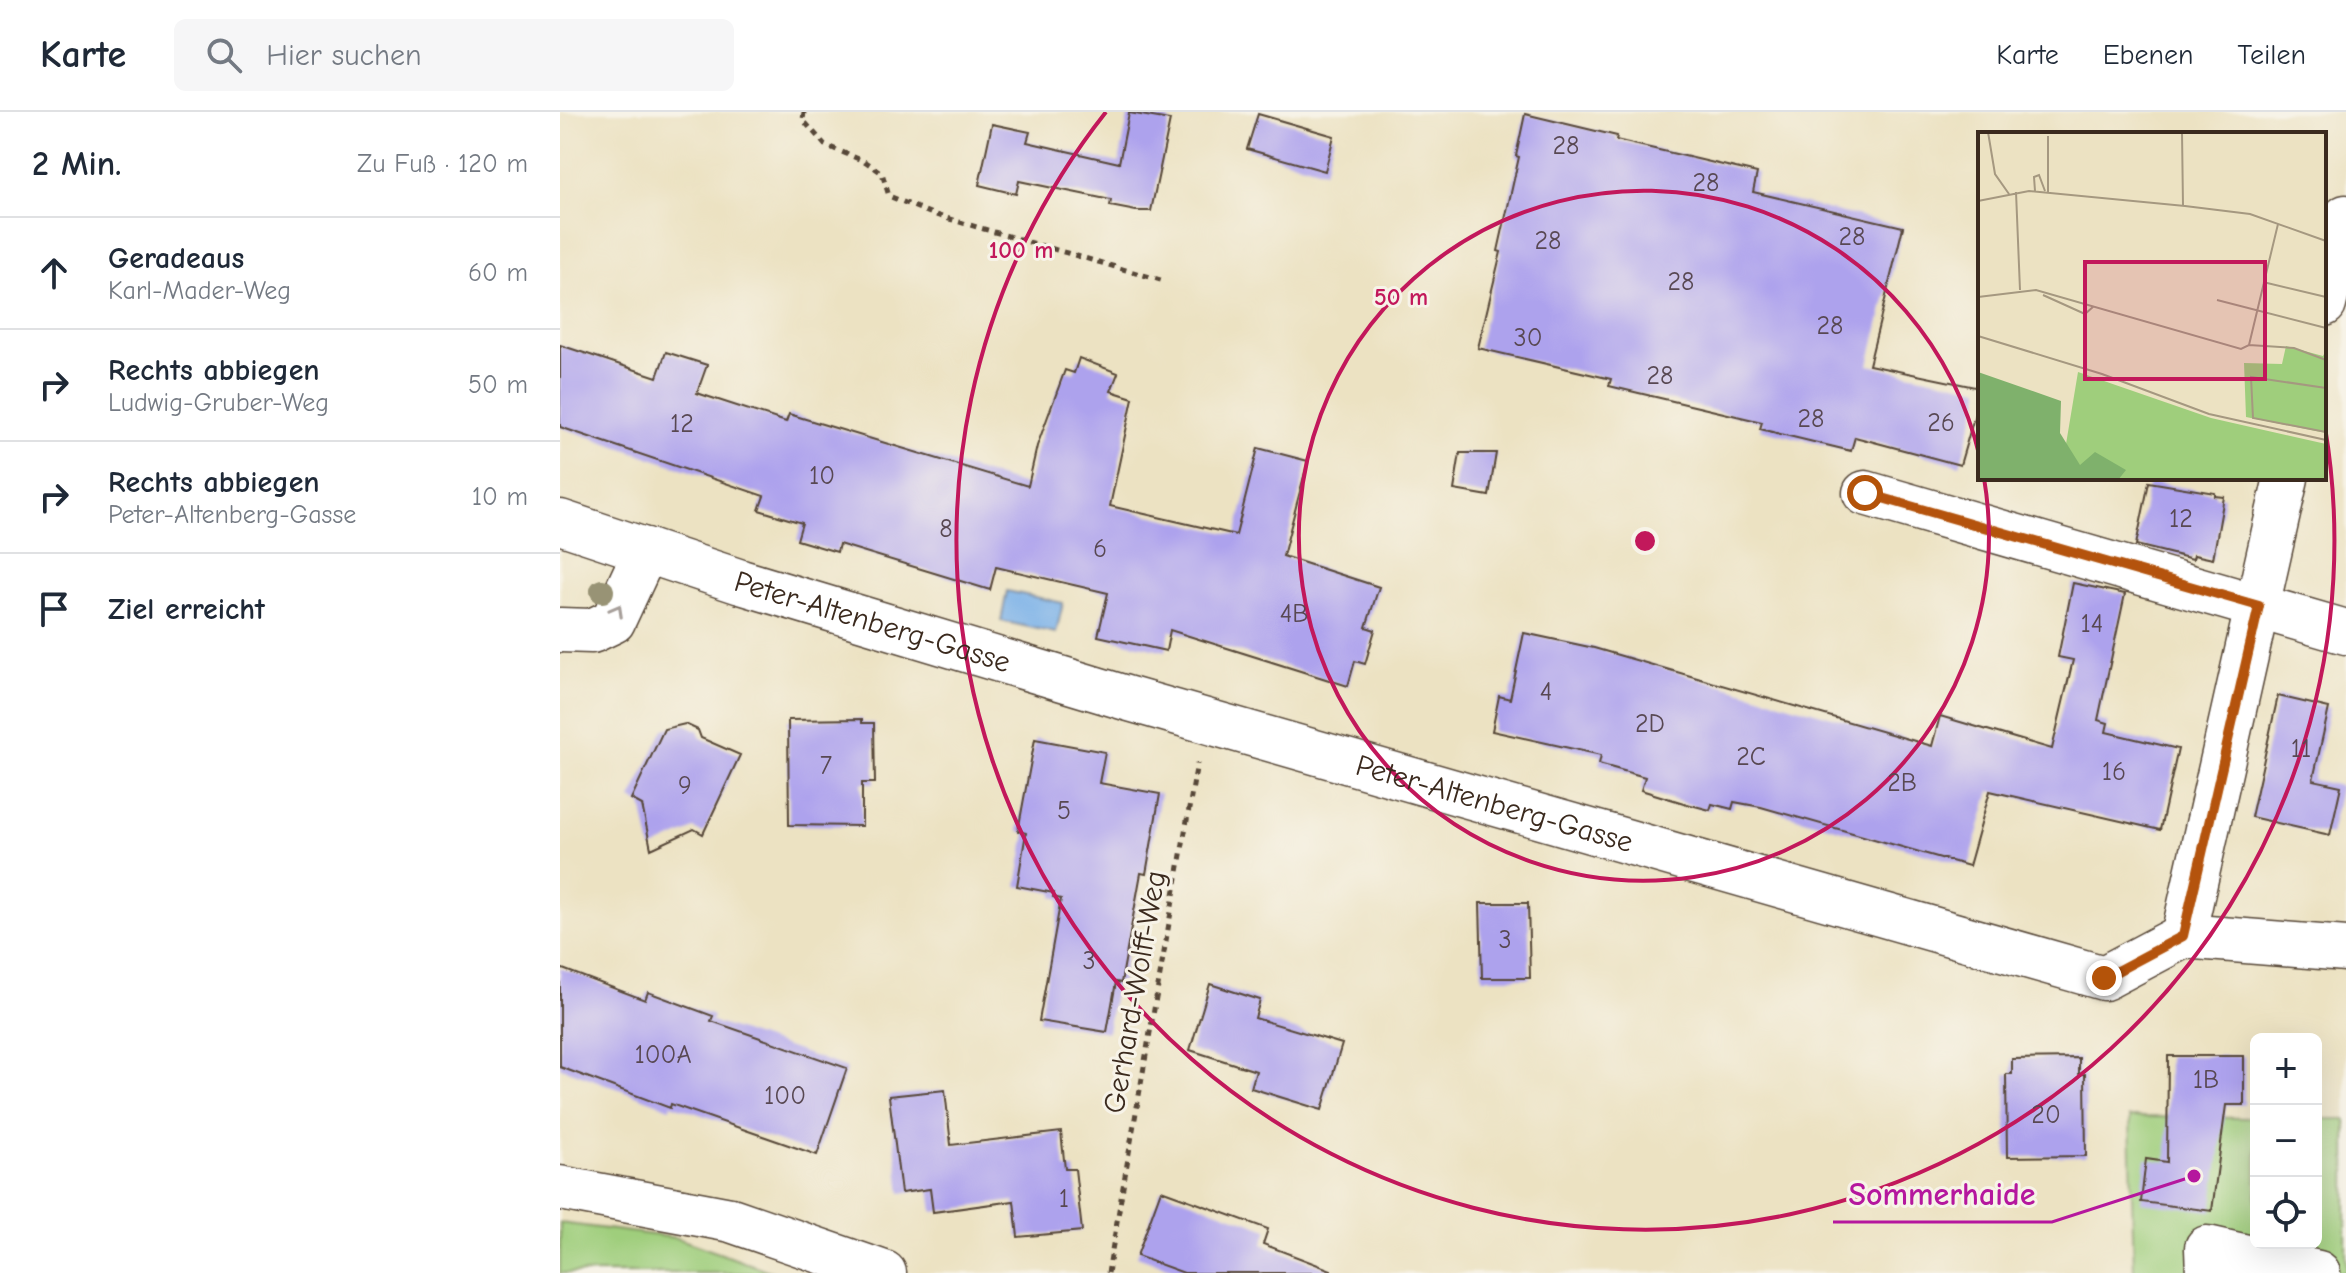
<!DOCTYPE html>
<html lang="de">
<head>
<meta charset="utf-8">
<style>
  body { margin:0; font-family:"Comic Neue",sans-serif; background:#f6f6f7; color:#1f2937 }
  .controls { position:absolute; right:24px; bottom:24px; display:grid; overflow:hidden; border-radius:12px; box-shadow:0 8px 32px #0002 }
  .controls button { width:72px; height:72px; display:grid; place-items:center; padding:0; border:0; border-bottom:2px solid #e0e1e3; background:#fff; color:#1f2937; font:40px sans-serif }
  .stop { position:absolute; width:24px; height:24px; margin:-18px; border:6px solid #b45309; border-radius:50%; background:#fff }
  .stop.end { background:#b45309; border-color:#fff; box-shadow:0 2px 8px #0008 }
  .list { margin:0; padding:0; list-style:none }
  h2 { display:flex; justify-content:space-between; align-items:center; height:104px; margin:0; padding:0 32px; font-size:34px }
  h2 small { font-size:26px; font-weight:400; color:#747a83 }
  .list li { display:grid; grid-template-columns:52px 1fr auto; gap:24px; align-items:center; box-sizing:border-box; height:112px; padding:0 32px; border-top:2px solid #e0e1e3 }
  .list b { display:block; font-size:30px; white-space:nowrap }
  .list p { margin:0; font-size:26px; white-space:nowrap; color:#747a83 }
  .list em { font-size:26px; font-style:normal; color:#747a83 }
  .icon { flex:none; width:44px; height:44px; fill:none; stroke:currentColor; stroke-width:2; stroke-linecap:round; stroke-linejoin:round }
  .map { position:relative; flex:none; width:1786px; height:1161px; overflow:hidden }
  header { display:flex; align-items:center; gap:48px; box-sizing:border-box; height:112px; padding:0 40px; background:#fff; border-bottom:2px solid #e0e1e3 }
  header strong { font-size:38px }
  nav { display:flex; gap:44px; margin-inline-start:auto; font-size:28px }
  .search { width:560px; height:72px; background:#f6f6f7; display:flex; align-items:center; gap:20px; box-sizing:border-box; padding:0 28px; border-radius:12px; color:#747a83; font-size:30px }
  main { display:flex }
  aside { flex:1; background:#fff }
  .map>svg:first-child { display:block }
  .green { fill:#9fce7c; stroke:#6d7c4d; stroke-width:2 }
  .water { fill:#79b0e8; stroke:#5a6d83; stroke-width:2 }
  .building { fill:#ada2ed }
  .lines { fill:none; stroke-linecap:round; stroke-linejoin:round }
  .minor-casing { stroke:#564637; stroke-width:47 }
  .path { stroke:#564637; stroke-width:5; stroke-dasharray:6 6; stroke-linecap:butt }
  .minor { stroke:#fff; stroke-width:44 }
  .tree { fill:#989375 }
  .oneway { stroke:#a79f9a }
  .route { stroke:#b45309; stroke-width:10 }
  .ring { fill:none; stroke:#c2185b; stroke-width:4 }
  .labels { text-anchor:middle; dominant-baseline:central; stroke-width:6; stroke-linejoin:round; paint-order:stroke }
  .number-label { font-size:26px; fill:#584852 }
  .street-label { font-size:30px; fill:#3b2a1e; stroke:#f7f3e8 }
  .inset-road { fill:none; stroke:#a59880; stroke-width:2 }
  .view { fill:#c2185b; fill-opacity:0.15; stroke:#c2185b; stroke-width:4 }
  .inset-edge { fill:none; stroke:#3b2a1e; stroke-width:4 }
  .centre { fill:#c2185b; stroke:#f7f3e8; stroke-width:4 }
  .ring-label { font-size:24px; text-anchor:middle; font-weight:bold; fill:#c2185b; stroke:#f7f3e8; stroke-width:6; stroke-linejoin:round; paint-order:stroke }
  .leader { fill:none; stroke:#b5179e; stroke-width:3 }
  .callout-dot { fill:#b5179e; stroke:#f7f3e8; stroke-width:3 }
  .callout-label { font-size:32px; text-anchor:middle; font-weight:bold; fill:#b5179e; stroke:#f7f3e8; stroke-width:6; stroke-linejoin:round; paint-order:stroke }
</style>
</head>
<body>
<header>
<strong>Karte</strong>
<div class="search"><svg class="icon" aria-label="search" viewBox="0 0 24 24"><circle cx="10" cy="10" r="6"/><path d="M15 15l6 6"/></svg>Hier suchen</div>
<nav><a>Karte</a><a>Ebenen</a><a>Teilen</a></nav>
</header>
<main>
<aside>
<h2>2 Min.<small>Zu Fuß · 120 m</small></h2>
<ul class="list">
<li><svg class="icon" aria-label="ahead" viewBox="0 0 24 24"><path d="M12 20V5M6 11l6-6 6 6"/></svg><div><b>Geradeaus</b><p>Karl-Mader-Weg</p></div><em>60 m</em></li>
<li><svg class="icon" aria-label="right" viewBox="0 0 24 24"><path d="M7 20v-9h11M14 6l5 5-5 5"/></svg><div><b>Rechts abbiegen</b><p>Ludwig-Gruber-Weg</p></div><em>50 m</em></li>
<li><svg class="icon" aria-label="right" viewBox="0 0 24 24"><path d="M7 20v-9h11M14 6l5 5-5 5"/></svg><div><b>Rechts abbiegen</b><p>Peter-Altenberg-Gasse</p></div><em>10 m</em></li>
<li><svg class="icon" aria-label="arrive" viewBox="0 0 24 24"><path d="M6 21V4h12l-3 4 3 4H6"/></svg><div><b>Ziel erreicht</b></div></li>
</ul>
</aside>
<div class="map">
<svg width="1786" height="1161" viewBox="0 0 1786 1161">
  <rect width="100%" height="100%" fill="#f7f3e8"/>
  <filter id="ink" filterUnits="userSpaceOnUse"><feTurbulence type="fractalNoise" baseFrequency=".0125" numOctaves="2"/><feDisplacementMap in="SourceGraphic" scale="16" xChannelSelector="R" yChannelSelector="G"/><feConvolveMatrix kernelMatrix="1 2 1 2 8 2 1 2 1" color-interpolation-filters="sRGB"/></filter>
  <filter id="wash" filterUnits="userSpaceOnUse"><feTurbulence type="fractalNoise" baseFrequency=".006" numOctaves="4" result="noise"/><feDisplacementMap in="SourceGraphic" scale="32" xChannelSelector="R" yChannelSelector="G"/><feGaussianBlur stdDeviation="1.8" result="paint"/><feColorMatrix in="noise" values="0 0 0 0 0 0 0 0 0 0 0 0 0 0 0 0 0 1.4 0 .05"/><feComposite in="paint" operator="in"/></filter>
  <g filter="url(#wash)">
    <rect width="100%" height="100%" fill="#ece2c2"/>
    <path class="green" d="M1570,1005L1696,1006V1131H1756V1007H1786V1161H1574Z
      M0,1111L117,1126L215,1161H0Z"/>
    <path class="water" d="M447,479L503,491L496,521L441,509Z"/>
    <g id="blocks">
      <path class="building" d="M569,1L610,8L591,99H576L550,94L551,88L459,69L456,82L419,73L432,12L470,20L467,30L559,51Z
        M698,2L774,24L765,59L687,37Z
        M965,2L1057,24L1056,28L1197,61L1193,80L1343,115L1309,253L1420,276V285L1400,353L1295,325L1291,339L1200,317L1202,310L1049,274L1051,267L918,236L941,140L938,139L959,45L956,44Z
        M0,233L97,265L106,240L147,253L137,281L226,310L229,302L468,374L477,334L505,258L514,261L519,246L558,261L551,279L573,286L550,394L676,423L698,336L748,349L723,444L819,475L806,515L815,518L805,552L795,549L788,574L610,518L606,539L538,524L548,481L436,455L430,478L279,432L277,440L237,428L242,411L199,398L204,384L0,315Z
        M900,341H936L929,384L894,378Z
        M1589,370L1655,381V384L1664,385L1653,447L1634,443L1633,447L1576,433Z
        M1513,471L1565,482L1538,608L1548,611L1546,620L1618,637L1600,718L1430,679L1409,754L1201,695L1174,690L1172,697L1152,692L1150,698L1127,692L1081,678L1085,665L1039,652L1041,643L932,619L939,584L950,587L964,521L1034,536L1372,634L1380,604L1492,637L1513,548L1498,545Z
        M1718,584L1769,596L1753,668L1781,674L1770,723L1691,705Z
        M302,607V611H314L315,671H302V714L229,713L228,608Z
        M125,612L138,618L141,626L180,643L143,722L134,717L91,737L82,693L71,687L104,617Z
        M475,627L545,640L539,671L600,682L586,762L581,761L561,871L556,870L547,920L479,909L501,787L493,785L494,781L457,774L466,721L458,719Z
        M920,791H968L970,866H922Z
        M0,856L85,888L88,880L153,904L151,909L287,956L257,1043L111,992L110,996L0,955Z
        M650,872L700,888L695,906L782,932L762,998L691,976L696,959L630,938Z
        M1608,944H1684V993H1666L1652,1099L1581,1090L1586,1047L1607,1050Z
        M1519,946V962H1525L1526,1044L1447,1045L1446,962H1452V947Z
        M385,978L391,1033L501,1020L505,1057H515L522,1119L458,1125L454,1089L373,1100L370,1077L341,1081L329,984Z
        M601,1078L708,1117L703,1132L771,1158V1161H624L577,1144Z"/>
    </g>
  </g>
  <g filter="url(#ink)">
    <use href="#blocks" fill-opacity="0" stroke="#564637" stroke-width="2"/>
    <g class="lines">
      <defs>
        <g id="minor">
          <path d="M1764,192L1786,105"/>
          <path d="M1305,381L1786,520"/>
          <path id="s1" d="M0,410L181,470L566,586L1544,866L1623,824L1786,837"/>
          <path d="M0,518L32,519L53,509L86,438"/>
          <path d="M1623,824L1726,366"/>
          <path d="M0,1076L171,1108L324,1161"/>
          <path d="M1648,1161L1647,1136L1758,1161"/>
        </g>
      </defs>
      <use href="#minor" class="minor-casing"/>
      <path class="path" d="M244,0L243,8L265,33L306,50L322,61L329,84L372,102L604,169
        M548,1161L637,651"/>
      <use href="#minor" class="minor"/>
    </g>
    <circle class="tree" cx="42" cy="479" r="12"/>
    <defs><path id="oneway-chevron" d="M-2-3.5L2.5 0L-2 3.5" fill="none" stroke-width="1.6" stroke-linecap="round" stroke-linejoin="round" transform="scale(2)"/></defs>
    <use class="oneway" href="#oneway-chevron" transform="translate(57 498) rotate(-61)"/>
  </g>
  <g class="lines" filter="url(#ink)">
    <path class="route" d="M1305,381L1699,494L1623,824L1544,866"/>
  </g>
  <g class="ring">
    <path d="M1424 366A345 345 0 1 1 1420 346"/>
    <path d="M1765 315A689 689 0 1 1 546 0"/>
  </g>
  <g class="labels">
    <g class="number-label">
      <text x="1006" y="34">28</text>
      <text x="1146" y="71">28</text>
      <text x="1292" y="125">28</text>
      <text x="988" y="129">28</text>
      <text x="1121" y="170">28</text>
      <text x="1270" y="214">28</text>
      <text x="968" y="226">30</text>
      <text x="1100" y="264">28</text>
      <text x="1251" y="307">28</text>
      <text x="1381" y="311">26</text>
      <text x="122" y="312">12</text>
      <text x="262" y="364">10</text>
      <text x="1621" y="407">12</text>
      <text x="386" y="417">8</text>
      <text x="540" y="437">6</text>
      <text x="734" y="502">4B</text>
      <text x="1532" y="512">14</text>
      <text x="986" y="580">4</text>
      <text x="1090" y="612">2D</text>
      <text x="1741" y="637">11</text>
      <text x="1191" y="645">2C</text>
      <text x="266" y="654">7</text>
      <text x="1554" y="660">16</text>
      <text x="1342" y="671">2B</text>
      <text x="125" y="674">9</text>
      <text x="504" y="699">5</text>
      <text x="945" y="828">3</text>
      <text x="529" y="849">3</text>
      <text x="103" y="943">100A</text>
      <text x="1646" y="968">1B</text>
      <text x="225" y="984">100</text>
      <text x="1486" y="1003">20</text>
      <text x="504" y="1087">1</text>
    </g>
    <g class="street-label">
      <text stroke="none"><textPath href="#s1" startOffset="328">Peter-Altenberg-Gasse</textPath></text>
      <text stroke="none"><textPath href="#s1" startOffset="976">Peter-Altenberg-Gasse</textPath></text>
      <text transform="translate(575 880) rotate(-80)">Gerhard-Wolff-Weg</text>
    </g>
  </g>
  <g transform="translate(1418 20)">
    <rect width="348" height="348" fill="#ece2c2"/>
    <path d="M308,214L345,224L348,218V301L268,285L266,231L304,232ZM100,240L233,286L348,312V348H82Z" fill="#9fce7c"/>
    <path d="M0,240L83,269L82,301L102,333L117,320L148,338L140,348H0Z" fill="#7fb16c"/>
    <path class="inset-road" d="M10,0L17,42L31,62M204,0L205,74M70,4V60M57,59L56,45L61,43L67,59M38,60L42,158M0,69L51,59L207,74L272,82L348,109M285,150L348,165M65,163L107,182L116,174M0,165L58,158L263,217L271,213L316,216L348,228M239,168L348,196M0,204L124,242L231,282L348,308M271,213L300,92M348,256L273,245L275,286L348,300"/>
    <path class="view" d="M107,130H287V247H107Z"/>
    <rect width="348" height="348" class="inset-edge"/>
  </g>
  <circle cx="1085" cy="429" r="12" class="centre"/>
  <g class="ring-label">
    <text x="461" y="146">100 m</text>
    <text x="841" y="193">50 m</text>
  </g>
  <path class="leader" d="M1634 1064L1492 1110H1273"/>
  <circle class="callout-dot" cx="1634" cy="1064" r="8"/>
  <g class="callout-label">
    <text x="1382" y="1093">Sommerhaide</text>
  </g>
</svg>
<div class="controls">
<button>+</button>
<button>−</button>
<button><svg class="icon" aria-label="locate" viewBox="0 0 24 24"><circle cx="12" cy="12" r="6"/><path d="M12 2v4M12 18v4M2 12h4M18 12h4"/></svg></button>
</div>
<div class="stop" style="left:1305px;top:381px"></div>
<div class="stop end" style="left:1544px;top:866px"></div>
</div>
</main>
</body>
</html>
